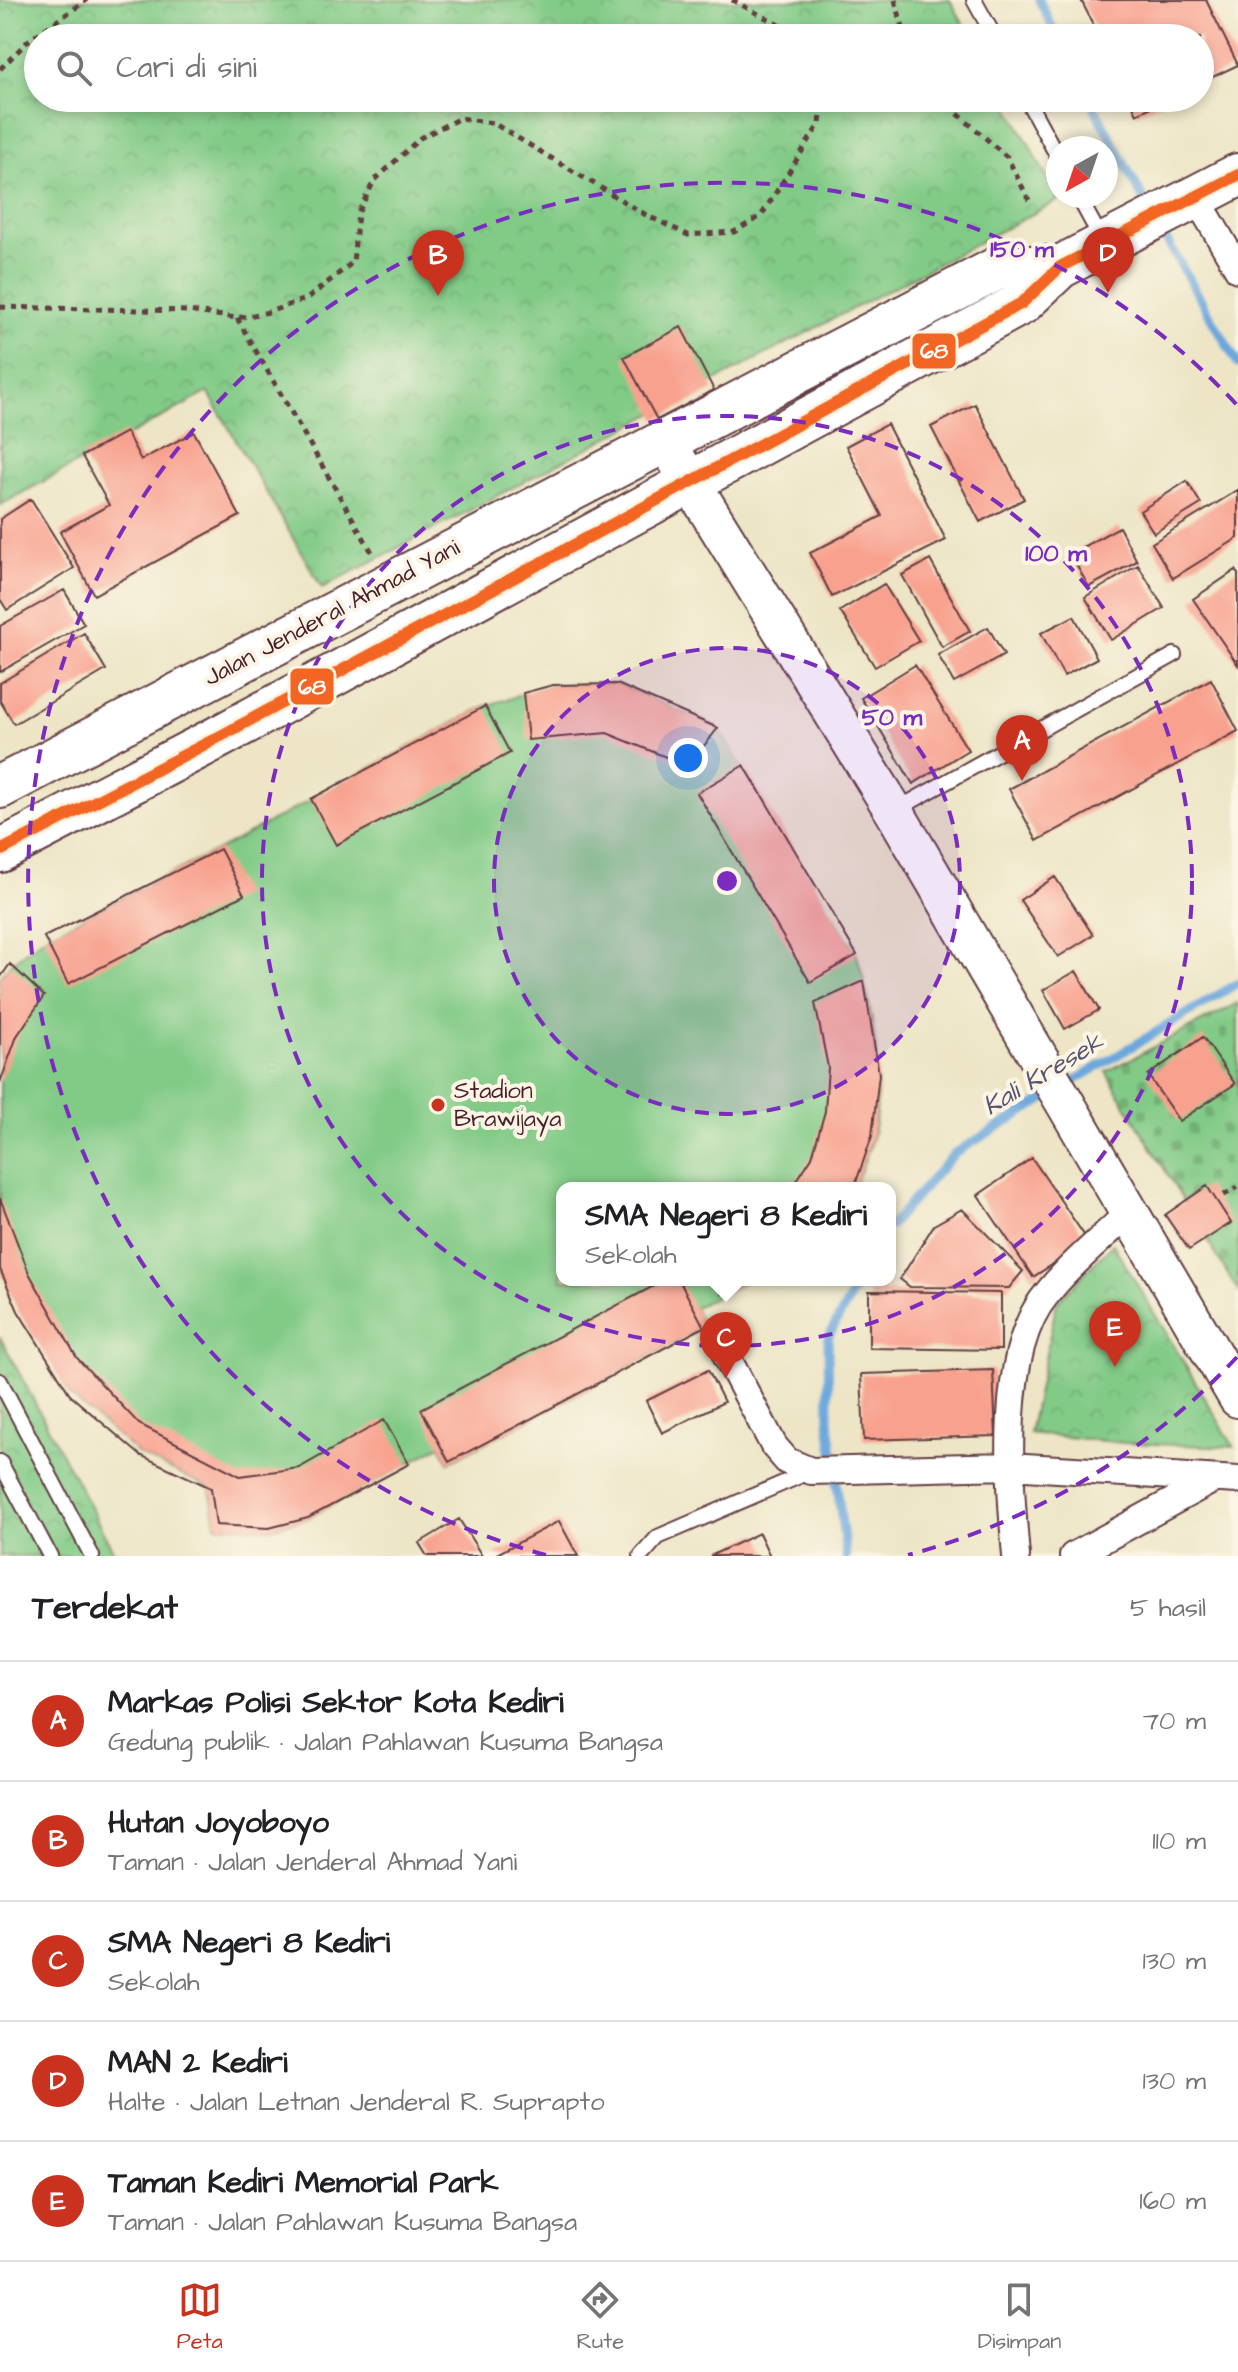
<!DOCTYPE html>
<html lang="id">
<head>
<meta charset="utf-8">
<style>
  body { margin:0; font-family:"Architects Daughter",sans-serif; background:#f6f6f6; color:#202124 }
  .compass { position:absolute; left:1046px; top:136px; width:72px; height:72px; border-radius:50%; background:#fff; box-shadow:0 4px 12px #0003; rotate:220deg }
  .you { position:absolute; left:688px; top:758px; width:28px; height:28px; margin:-20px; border:6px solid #fff; border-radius:50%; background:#1a73e8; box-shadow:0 0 0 12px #1a73e833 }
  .badge { display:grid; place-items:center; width:52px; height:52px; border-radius:50%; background:#c8321e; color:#fff; font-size:26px; font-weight:700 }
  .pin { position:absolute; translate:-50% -66px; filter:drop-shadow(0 2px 4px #0008) }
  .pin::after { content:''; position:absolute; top:42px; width:28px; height:24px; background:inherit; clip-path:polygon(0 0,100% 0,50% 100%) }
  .popup { position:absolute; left:556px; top:1182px; width:340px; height:104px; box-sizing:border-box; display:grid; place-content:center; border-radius:16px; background:#fff; filter:drop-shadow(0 2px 6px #0005); font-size:26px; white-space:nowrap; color:#757577 }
  .popup b { font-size:30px; color:#202124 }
  .popup::after { content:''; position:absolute; left:50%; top:100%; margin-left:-16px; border:16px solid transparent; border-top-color:#fff }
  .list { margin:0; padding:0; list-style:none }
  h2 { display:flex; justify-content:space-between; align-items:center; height:104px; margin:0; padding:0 32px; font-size:34px }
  h2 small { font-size:26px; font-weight:400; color:#757577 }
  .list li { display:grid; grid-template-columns:52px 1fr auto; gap:24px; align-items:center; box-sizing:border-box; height:120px; padding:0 32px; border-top:2px solid #e0e0e0 }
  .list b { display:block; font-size:30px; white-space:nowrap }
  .list p { margin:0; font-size:26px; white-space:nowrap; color:#757577 }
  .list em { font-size:26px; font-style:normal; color:#757577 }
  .icon { flex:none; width:44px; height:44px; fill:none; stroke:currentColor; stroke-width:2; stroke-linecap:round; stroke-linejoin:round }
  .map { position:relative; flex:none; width:1238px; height:1556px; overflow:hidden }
  .search { position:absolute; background:#fff; box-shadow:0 4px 12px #0003; left:24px; right:24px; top:24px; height:88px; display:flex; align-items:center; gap:20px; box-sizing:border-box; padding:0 28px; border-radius:44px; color:#757577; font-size:30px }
  .sheet { height:704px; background:#fff }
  nav { display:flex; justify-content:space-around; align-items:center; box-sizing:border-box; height:112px; border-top:2px solid #e0e0e0; background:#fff; font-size:22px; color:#757577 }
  nav a { display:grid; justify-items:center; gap:4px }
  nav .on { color:#c8321e }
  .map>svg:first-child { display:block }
  .cemetery { fill:url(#cemetery-stones); stroke:#667559; stroke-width:2 }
  .park { fill:url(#park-crowns); stroke:#667559; stroke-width:2 }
  .pitch { fill:#82cb87; stroke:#667559; stroke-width:2 }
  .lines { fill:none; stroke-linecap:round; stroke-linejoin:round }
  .stream { stroke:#6ca7dd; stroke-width:9 }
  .building { fill:#f8a18e }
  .service-casing { stroke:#623d42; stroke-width:18 }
  .minor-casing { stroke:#623d42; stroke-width:30 }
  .secondary-casing { stroke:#623d42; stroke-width:42 }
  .primary-casing { stroke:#623d42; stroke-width:46 }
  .path { stroke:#623d42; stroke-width:5; stroke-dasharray:6 6; stroke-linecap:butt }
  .service { stroke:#fff; stroke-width:14 }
  .minor { stroke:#fff; stroke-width:26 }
  .secondary { stroke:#fff; stroke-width:38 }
  .primary { stroke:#fff; stroke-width:42 }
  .bus-1-casing { stroke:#fcf5e5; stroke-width:18 }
  .bus-1 { stroke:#f26522; stroke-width:12 }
  .ring { fill:none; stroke:#7b2cbf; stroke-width:4; stroke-dasharray:14 10 }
  .poi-dot { fill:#c8321e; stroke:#fcf5e5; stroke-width:3 }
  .labels { text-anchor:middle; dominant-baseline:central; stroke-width:8; stroke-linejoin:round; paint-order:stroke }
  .street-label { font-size:24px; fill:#4a1f2b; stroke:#fcf5e5 }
  .poi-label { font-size:24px; fill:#4a1f2b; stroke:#fcf5e5; text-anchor:start }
  .water-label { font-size:26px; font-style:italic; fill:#585572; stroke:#fcf5e5 }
  .centre { fill:#7b2cbf; stroke:#fcf5e5; stroke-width:4 }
  .ring-label { font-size:24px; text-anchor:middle; font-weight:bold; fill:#7b2cbf; stroke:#fcf5e5; stroke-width:8; stroke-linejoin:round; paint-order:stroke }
  .line-badge { stroke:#fcf5e5; stroke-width:3 }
  .badge-label { font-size:22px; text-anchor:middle; font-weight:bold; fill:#fff }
</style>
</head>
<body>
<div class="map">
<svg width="1238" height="1556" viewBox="0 0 1238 1556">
  <defs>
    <pattern id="cemetery-stones" width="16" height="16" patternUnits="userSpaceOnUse" patternTransform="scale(2)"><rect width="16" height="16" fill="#82cb87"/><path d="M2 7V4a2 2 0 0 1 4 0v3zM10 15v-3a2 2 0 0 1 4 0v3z" fill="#72ae75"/></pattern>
    <pattern id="park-crowns" width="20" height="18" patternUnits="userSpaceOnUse" patternTransform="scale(2)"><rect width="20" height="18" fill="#82cb87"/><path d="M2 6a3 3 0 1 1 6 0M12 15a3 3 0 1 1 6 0" fill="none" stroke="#72ae75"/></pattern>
  </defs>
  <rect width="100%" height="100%" fill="#fcf5e5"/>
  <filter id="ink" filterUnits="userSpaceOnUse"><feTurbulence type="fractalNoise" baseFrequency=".0125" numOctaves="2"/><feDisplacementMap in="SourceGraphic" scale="16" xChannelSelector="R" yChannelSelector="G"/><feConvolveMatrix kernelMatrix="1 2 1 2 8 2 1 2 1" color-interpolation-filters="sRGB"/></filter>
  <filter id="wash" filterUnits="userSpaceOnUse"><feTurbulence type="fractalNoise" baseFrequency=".006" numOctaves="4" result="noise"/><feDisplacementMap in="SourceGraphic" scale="32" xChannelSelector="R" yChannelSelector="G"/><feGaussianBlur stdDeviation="1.8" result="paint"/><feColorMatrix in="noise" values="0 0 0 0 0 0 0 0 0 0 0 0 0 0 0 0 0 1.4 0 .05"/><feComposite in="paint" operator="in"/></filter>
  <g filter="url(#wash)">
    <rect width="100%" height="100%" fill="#ede5c6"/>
    <path class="cemetery" d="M1238,1003V1291L1106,1072Z"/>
    <path class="park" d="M0,0H950L971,38H38V98H1004L1059,200L322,588L208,392L0,505Z
      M1113,1244L1234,1447L1125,1443L1029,1433L1057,1302Z
      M0,1337L116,1556H0Z"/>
    <path class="pitch" d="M617,684L718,728L857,955C873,1011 884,1076 873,1134C869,1152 860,1171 854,1188H562V1280H747L694,1308L704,1327L449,1462L440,1446L308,1518L269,1528L216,1525L210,1488L140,1455L71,1396L0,1269V978L10,964L44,937L220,849L485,706L553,685Z"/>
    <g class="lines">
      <path class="stream" d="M1039,0L1058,38
        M1089,98L1150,211
        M1159,227L1238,364
        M1066,1086L1238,983
        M890,1226L955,1153L1050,1096
        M846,1556L829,1421L828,1337L860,1280"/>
    </g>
    <g id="blocks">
      <path class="building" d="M1081,0H1206L1238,65L1200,83V38H1100Z
        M1129,98H1170L1137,114Z
        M681,327L714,390L657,420L624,357Z
        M975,404L1024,499L980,522L931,427Z
        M887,424L946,540L832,597L810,553L882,516L846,446Z
        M126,432L141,460L194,432L240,516L94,595L60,532L109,505L82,456Z
        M1187,481L1201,504L1154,533L1140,511Z
        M1238,490V538L1173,578L1152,543Z
        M31,499L74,568L7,610L0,599V519Z
        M1119,527L1137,561L1089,587L1070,554Z
        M930,560L970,631L942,647L902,575Z
        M1138,565L1164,608L1111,640L1085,597Z
        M1236,570L1238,573V665L1193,599Z
        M884,584L919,641L875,667L840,611Z
        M64,590L84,624L0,672V626Z
        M1074,616L1097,658L1064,676L1041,633Z
        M988,627L1004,655L954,683L938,655Z
        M84,633L106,670L14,724L0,701V683Z
        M915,665L968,750L913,784L861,698Z
        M1211,679L1238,731L1037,841L1009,789Z
        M617,684L718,728L688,766L607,733L528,740L523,693L553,685Z
        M485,706L510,753L336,845L311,799Z
        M744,765L857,955L810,982L697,793Z
        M220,849L244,895L68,984L44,937Z
        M1055,877L1093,935L1058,957L1020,900Z
        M10,964L44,996L17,1036L0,1083V978Z
        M1076,971L1099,1010L1065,1029L1043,990Z
        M864,981L879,1074L872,1136L854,1188H792L812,1157L825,1111L828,1067L815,1003Z
        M1203,1037L1235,1084L1179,1121L1148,1075Z
        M1032,1158L1088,1241L1033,1277L978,1195Z
        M1207,1186L1231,1223L1189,1250L1165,1215Z
        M0,1198L29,1273L77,1358L139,1424L240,1476L299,1468L384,1420L409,1464L308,1518L269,1528L216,1525L211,1488L140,1455L71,1396L18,1311L0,1269Z
        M962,1209L1023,1271L1009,1288L910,1287L900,1279L934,1225Z
        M665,1280H679L704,1327L449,1462L421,1409Z
        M715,1280H747L722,1294Z
        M869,1291L1001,1293V1350L869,1348Z
        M708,1370L724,1402L662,1433L646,1401Z
        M993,1370L996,1436L864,1440L861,1374Z
        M459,1519L482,1556H427L419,1543Z
        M559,1521L578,1556H493Z
        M759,1533L770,1556H710Z"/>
    </g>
  </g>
  <g filter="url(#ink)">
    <use href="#blocks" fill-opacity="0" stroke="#623d42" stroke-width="2"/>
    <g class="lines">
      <defs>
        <path id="service" d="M974,0L995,38
          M1026,98L1058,157
          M1078,196L1102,240
          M894,811L1174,655
          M0,1381L92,1556
          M0,1462L50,1556
          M641,1556L658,1537L811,1471"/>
        <path id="minor" d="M1196,197L1238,269
          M727,1357L774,1446L787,1461L811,1471L1009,1466L1238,1480
          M1016,1556C1010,1485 998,1353 1046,1295C1069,1265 1101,1240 1128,1213
          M1073,1556L1212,1480"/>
        <path id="secondary" d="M664,439L894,811L1238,1398"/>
        <path id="primary" d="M0,787L1000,267H1060
          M0,851L215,739L1022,303L1060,267L1238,175"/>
      </defs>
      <use href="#service" class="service-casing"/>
      <use href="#minor" class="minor-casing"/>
      <use href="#secondary" class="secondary-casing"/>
      <use href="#primary" class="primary-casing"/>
      <path class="path" d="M732,0L789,30L798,38
        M895,0L906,38
        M0,69L29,40L87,0
        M940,98L1007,157L1029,200
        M0,307L188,311L237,318L269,312L308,298L353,262L358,213L374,181L420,138L460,118L493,123L646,215L688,235L734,232L761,216L820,123L823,98
        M237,318L373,554
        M1224,1195L1238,1187"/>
      <use href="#service" class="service"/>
      <use href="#minor" class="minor"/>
      <use href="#secondary" class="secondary"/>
      <use href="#primary" class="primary"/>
      <defs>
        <path id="bus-1" d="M0,851L215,739L1022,303L1060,267L1238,175"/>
      </defs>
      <use href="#bus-1" class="bus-1-casing"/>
      <use href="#bus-1" class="bus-1"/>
    </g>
  </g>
  <circle cx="727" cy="881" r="233" fill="#7b2cbf" fill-opacity=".12"/>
  <g class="ring">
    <circle cx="727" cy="881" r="233"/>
    <circle cx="727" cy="881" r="465"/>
    <path d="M1237 1357A698 698 0 0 1 908 1555M546 1555A698 698 0 1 1 1237 405"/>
  </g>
  <circle class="poi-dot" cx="438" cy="1105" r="8"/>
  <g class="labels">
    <g class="street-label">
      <text transform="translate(332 613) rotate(-28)">Jalan Jenderal Ahmad Yani</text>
    </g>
    <g class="poi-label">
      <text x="454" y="1091">Stadion<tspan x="454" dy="28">Brawijaya</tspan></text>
    </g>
    <g class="water-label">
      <text transform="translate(1043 1074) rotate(-31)">Kali Kresek</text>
    </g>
  </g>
  <circle cx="727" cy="881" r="12" class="centre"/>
  <g class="ring-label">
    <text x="1022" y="257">150 m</text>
    <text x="1056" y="561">100 m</text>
    <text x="892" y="725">50 m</text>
  </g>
  <g class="line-badge">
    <rect x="911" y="332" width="46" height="38" rx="8" fill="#f26522"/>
    <rect x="289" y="667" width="46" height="39" rx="8" fill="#f26522"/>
  </g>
  <g class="badge-label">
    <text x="934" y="358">68</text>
    <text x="312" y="694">68</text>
  </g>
</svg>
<svg class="compass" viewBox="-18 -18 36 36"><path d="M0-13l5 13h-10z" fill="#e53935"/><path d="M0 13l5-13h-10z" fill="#757577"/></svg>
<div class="you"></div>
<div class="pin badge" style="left:1022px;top:781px">A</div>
<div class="pin badge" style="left:438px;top:296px">B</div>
<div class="pin badge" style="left:726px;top:1378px">C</div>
<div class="popup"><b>SMA Negeri 8 Kediri</b>Sekolah</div>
<div class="pin badge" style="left:1108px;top:293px">D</div>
<div class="pin badge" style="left:1115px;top:1367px">E</div>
<div class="search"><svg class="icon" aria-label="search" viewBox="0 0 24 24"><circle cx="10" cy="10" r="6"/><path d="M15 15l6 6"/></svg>Cari di sini</div>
</div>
<section class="sheet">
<h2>Terdekat<small>5 hasil</small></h2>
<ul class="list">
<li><span class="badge">A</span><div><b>Markas Polisi Sektor Kota Kediri</b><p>Gedung publik · Jalan Pahlawan Kusuma Bangsa</p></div><em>70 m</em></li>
<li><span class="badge">B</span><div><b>Hutan Joyoboyo</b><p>Taman · Jalan Jenderal Ahmad Yani</p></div><em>110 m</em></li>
<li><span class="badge">C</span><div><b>SMA Negeri 8 Kediri</b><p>Sekolah</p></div><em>130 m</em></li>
<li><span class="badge">D</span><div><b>MAN 2 Kediri</b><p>Halte · Jalan Letnan Jenderal R. Suprapto</p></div><em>130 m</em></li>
<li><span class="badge">E</span><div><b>Taman Kediri Memorial Park</b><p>Taman · Jalan Pahlawan Kusuma Bangsa</p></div><em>160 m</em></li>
</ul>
</section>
<nav>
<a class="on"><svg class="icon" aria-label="map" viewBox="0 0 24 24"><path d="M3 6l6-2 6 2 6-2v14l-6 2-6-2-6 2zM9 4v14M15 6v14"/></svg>Peta</a>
<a><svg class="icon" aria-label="directions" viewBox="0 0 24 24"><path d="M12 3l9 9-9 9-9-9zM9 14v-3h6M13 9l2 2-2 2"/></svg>Rute</a>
<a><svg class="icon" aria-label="saved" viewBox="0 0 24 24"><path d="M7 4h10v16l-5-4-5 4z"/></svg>Disimpan</a>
</nav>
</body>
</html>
